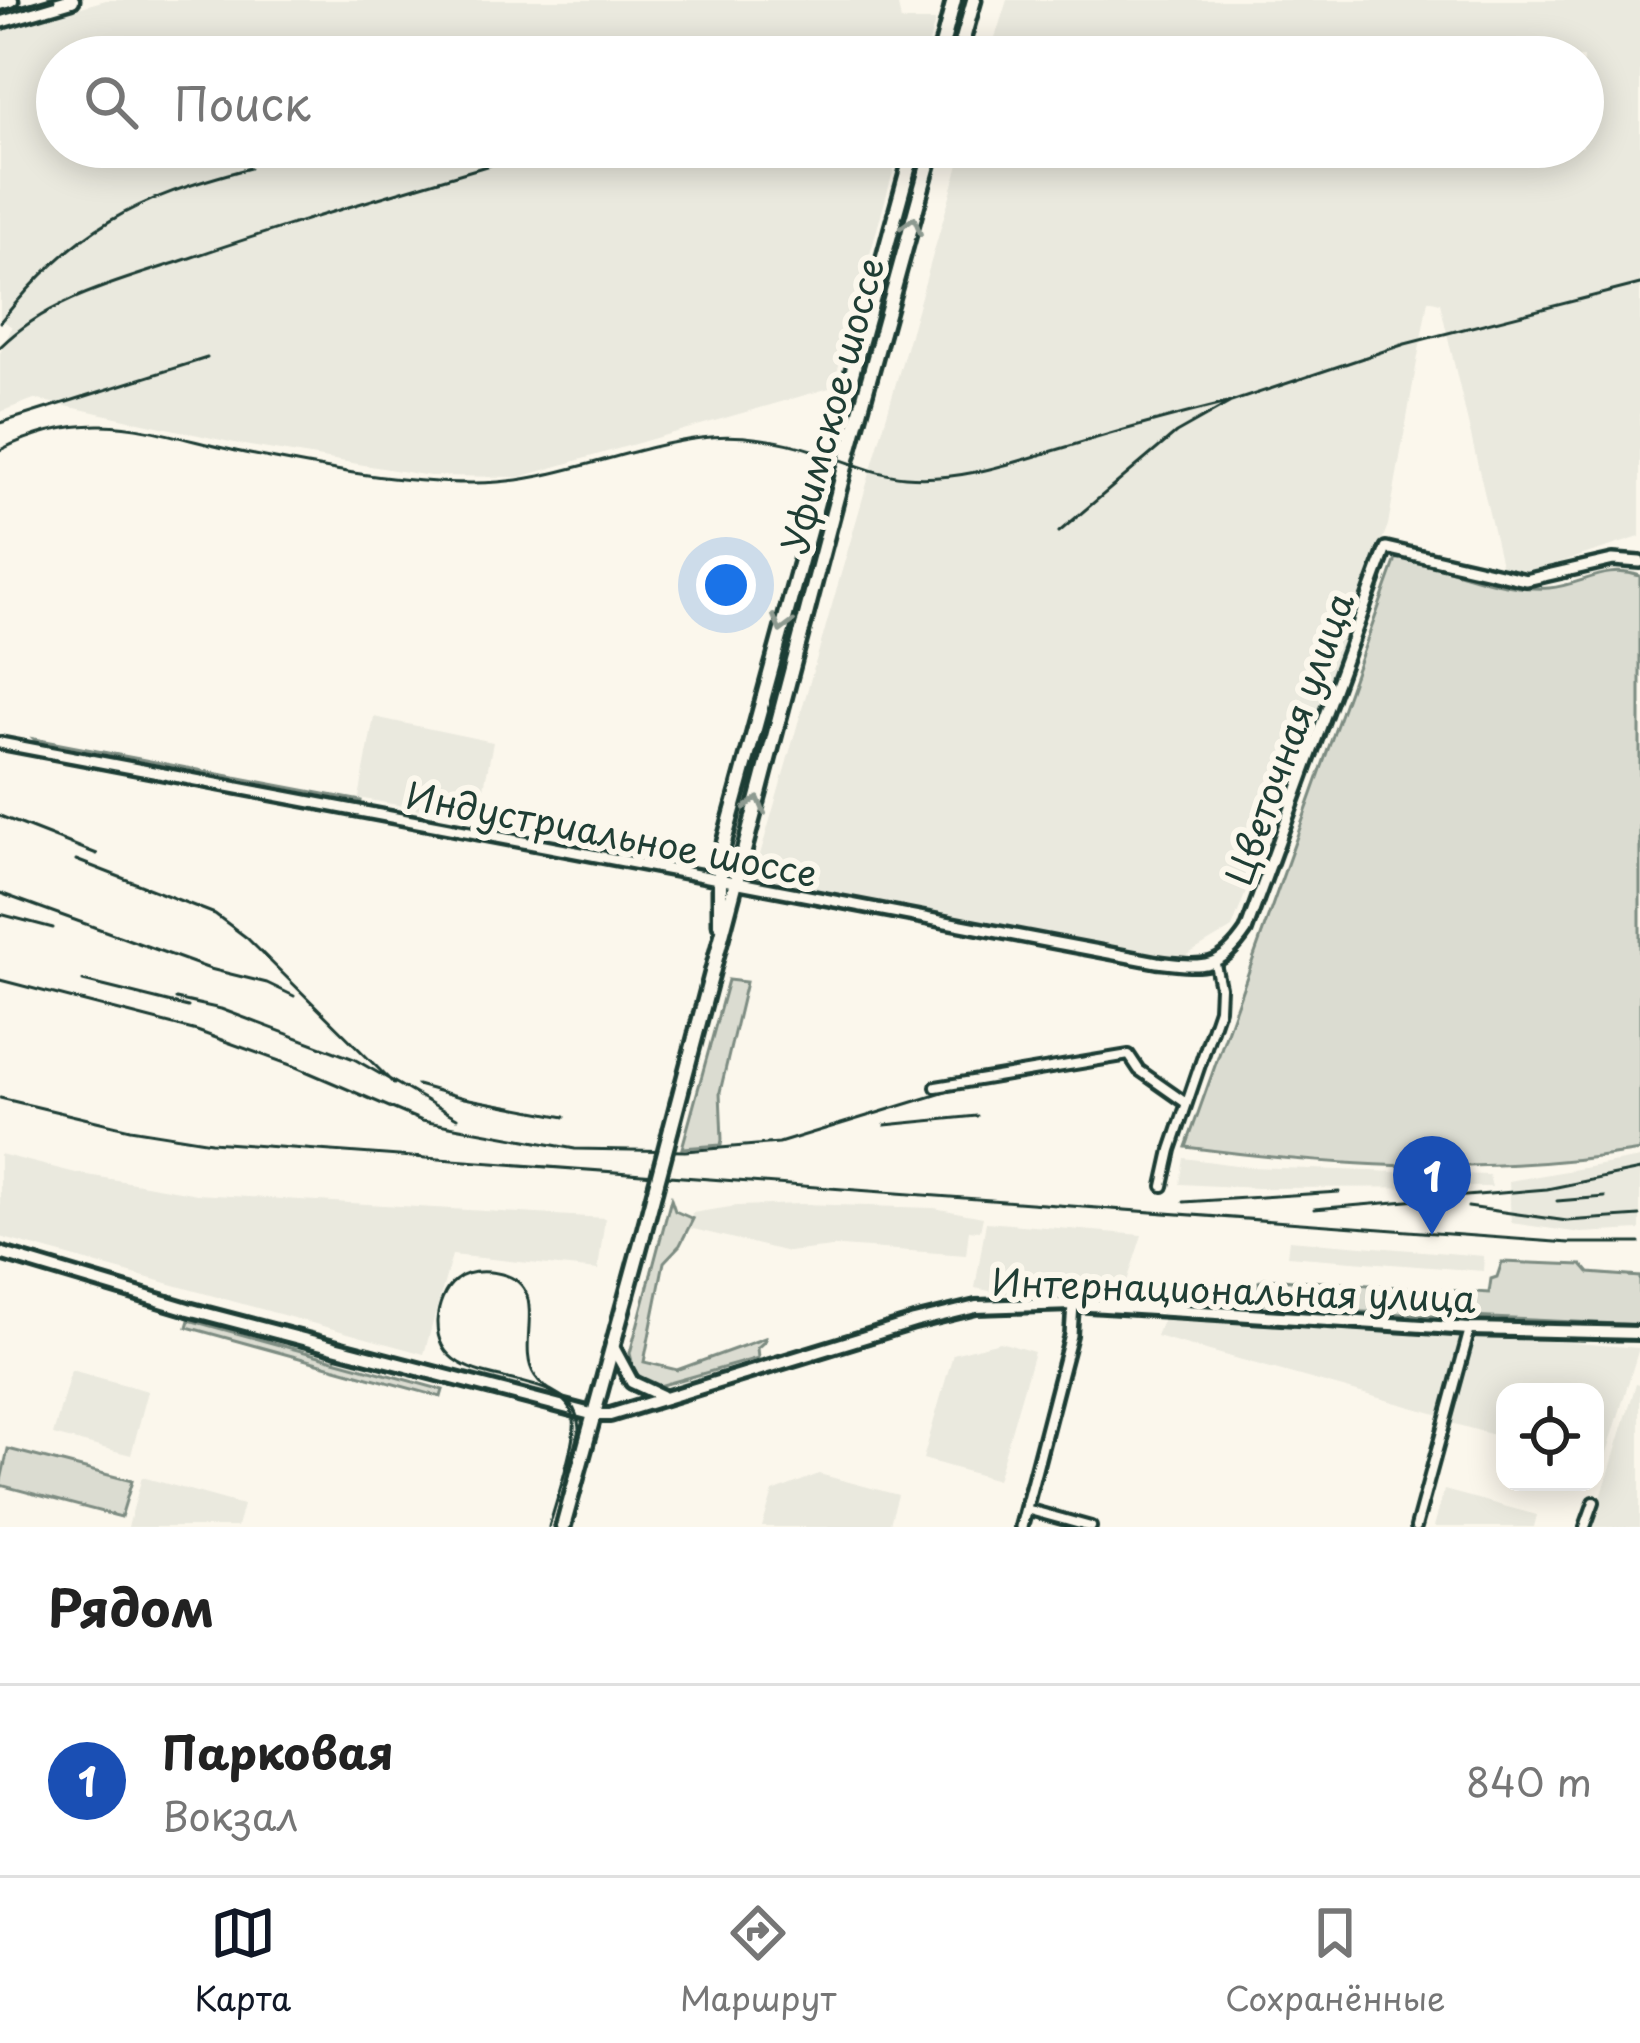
<!DOCTYPE html>
<html lang="ru">
<head>
<meta charset="utf-8">
<style>
  body { margin:0; font-family:"Playpen Sans",sans-serif; background:#f6f6f6; color:#222 }
  .controls { position:absolute; right:36px; bottom:36px; display:grid; overflow:hidden; border-radius:24px; box-shadow:0 6px 30px #0003 }
  .controls button { width:108px; height:108px; display:grid; place-items:center; padding:0; border:0; border-bottom:3px solid #e0e0e0; background:#fff; color:#222; font:60px sans-serif }
  .you { position:absolute; left:726px; top:585px; width:42px; height:42px; margin:-30px; border:9px solid #fff; border-radius:50%; background:#1a73e8; box-shadow:0 0 0 18px #1a73e833 }
  .badge { display:grid; place-items:center; width:78px; height:78px; border-radius:50%; background:#111827; color:#fff; font-size:39px; font-weight:700 }
  .pin { position:absolute; translate:-50% -99px; filter:drop-shadow(0 3px 6px #0008) }
  .pin::after { content:''; position:absolute; top:63px; width:42px; height:36px; background:inherit; clip-path:polygon(0 0,100% 0,50% 100%) }
  .list { margin:0; padding:0; list-style:none }
  h2 { display:flex; justify-content:space-between; align-items:center; height:156px; margin:0; padding:0 48px; font-size:51px }
  h2 small { font-size:39px; font-weight:400; color:#767676 }
  .list li { display:grid; grid-template-columns:78px 1fr auto; gap:36px; align-items:center; box-sizing:border-box; height:192px; padding:0 48px; border-top:3px solid #e0e0e0 }
  .list b { display:block; font-size:45px; white-space:nowrap }
  .list p { margin:0; font-size:39px; white-space:nowrap; color:#767676 }
  .list em { font-size:39px; font-style:normal; color:#767676 }
  .icon { flex:none; width:66px; height:66px; fill:none; stroke:currentColor; stroke-width:2; stroke-linecap:round; stroke-linejoin:round }
  .map { position:relative; flex:none; width:1640px; height:1527px; overflow:hidden }
  .search { position:absolute; background:#fff; box-shadow:0 6px 30px #0003; left:36px; right:36px; top:36px; height:132px; display:flex; align-items:center; gap:30px; box-sizing:border-box; padding:0 42px; border-radius:66px; color:#767676; font-size:45px }
  .sheet { height:348px; background:#fff }
  nav { display:flex; justify-content:space-around; align-items:center; box-sizing:border-box; height:168px; border-top:3px solid #e0e0e0; background:#fff; font-size:33px; color:#767676 }
  nav a { display:grid; justify-items:center; gap:6px }
  nav .on { color:#111827 }
  .map>svg:first-child { display:block }
  .built { fill:#eae9de }
  .green { fill:#dbdcd1; stroke:#7d8c82; stroke-width:3 }
  .lines { fill:none; stroke-linecap:round; stroke-linejoin:round }
  .minor-casing { stroke:#1f3d34; stroke-width:16 }
  .tertiary-casing { stroke:#1f3d34; stroke-width:18 }
  .secondary-casing { stroke:#1f3d34; stroke-width:20 }
  .primary-casing { stroke:#1f3d34; stroke-width:21 }
  .minor { stroke:#fbf7ec; stroke-width:8 }
  .tertiary { stroke:#fbf7ec; stroke-width:9 }
  .secondary { stroke:#fbf7ec; stroke-width:10 }
  .primary { stroke:#fbf7ec; stroke-width:12 }
  .tram { stroke:#1f3d34; stroke-width:3 }
  .rail { stroke:#1f3d34; stroke-width:3 }
  .primary-bridge-casing { stroke:#1f3d34; stroke-width:21; stroke-linecap:butt }
  .primary-bridge { stroke:#fbf7ec; stroke-width:12 }
  .oneway { stroke:#8d9a90 }
  .labels { text-anchor:middle; dominant-baseline:central; stroke-width:12; stroke-linejoin:round; paint-order:stroke }
  .street-label { font-size:36px; fill:#1f3d34; stroke:#fbf7ec }
</style>
</head>
<body>
<div class="map">
<svg width="1640" height="1527" viewBox="0 0 1640 1527">
  <rect width="100%" height="100%" fill="#fbf7ec"/>
  <filter id="ink" filterUnits="userSpaceOnUse"><feTurbulence type="fractalNoise" baseFrequency=".00833" numOctaves="2"/><feDisplacementMap in="SourceGraphic" scale="24" xChannelSelector="R" yChannelSelector="G"/><feConvolveMatrix kernelMatrix="1 2 1 2 8 2 1 2 1" color-interpolation-filters="sRGB"/></filter>
  <g filter="url(#ink)">
    <path class="built" d="M106,0H897L901,21H935L925,57H57V147H900L833,387L520,477L430,476L244,445L34,399L0,412V353L12,327L0,318V30Z
      M1007,0H1640V537L1542,568L1503,573L1440,303L1428,300L1388,525L1232,928L1180,959L753,879L964,147H1583V57H989Z
      M374,717L493,742L482,798L463,817L359,798Z
      M0,1154L76,1173L197,1194L605,1218L598,1270L452,1255L424,1354L0,1237Z
      M1184,1158L1250,1167L1489,1175L1492,1187L1258,1188L1180,1184Z
      M1640,1158V1230L1581,1233L1511,1223L1509,1181Z
      M801,1204L934,1208L983,1217L980,1231L969,1230L966,1255L841,1246L788,1252L689,1228L692,1213L737,1206Z
      M986,1222L1142,1235L1121,1300L999,1293L975,1288Z
      M1289,1240L1484,1256L1483,1271L1287,1256Z
      M1164,1316L1461,1335L1440,1415L1156,1336Z
      M1471,1335L1639,1348L1603,1466L1595,1463V1392H1505V1438L1447,1422Z
      M1000,1342L1034,1352L997,1480L923,1459L953,1354Z
      M71,1370L148,1391L131,1455L53,1435Z
      M1636,1384L1640,1385V1527H1583L1588,1512L1596,1509L1600,1501Z
      M819,1474L898,1495L889,1527H762L773,1492Z
      M142,1477L243,1505L237,1527H128Z
      M1444,1490L1537,1515L1534,1527H1434Z"/>
    <path class="green" d="M1411,558C1454,571 1504,591 1549,588C1583,585 1605,564 1640,576V1151C1489,1176 1337,1167 1186,1147L1396,559Z
      M34,739L361,801L360,806L38,743Z
      M728,980L746,982L720,1092L722,1140L721,1145L682,1148Z
      M671,1199L675,1211L693,1219L680,1245L664,1262L644,1362L677,1370L765,1338V1341L757,1348L758,1358L652,1388L634,1371L630,1353Z
      M1502,1262L1582,1265L1589,1273L1640,1277V1325L1131,1301L1140,1287L1255,1293L1257,1283L1265,1278L1489,1293L1491,1279L1497,1277Z
      M189,1320L443,1390L441,1397L187,1327Z
      M8,1449L132,1481L121,1517L0,1485Z"/>
    <g class="lines">
      <defs>
        <path id="minor" d="M936,1087L1129,1055L1139,1070L1186,1103
          M1163,1186L1171,1150L1219,1009L1220,987L1215,964
          M1026,1509L1091,1527
          M1416,1527L1470,1329
          M1585,1527L1594,1502"/>
        <path id="tertiary" d="M0,743L1157,962C1202,967 1219,971 1246,931L1386,548L1526,580L1613,560L1640,562
          M1021,1527L1071,1335L1073,1304"/>
        <path id="secondary" d="M0,1253L188,1309L595,1415H610L914,1322L976,1307L1073,1304L1470,1329L1640,1333
          M612,1345L632,1382L662,1396"/>
        <path id="primary" d="M0,3L11,0
          M0,21L72,0
          M939,57L954,0
          M958,57L974,0
          M720,924V857L914,147
          M671,1129L846,463L933,147
          M563,1527L643,1235"/>
      </defs>
      <use href="#minor" class="minor-casing"/>
      <use href="#tertiary" class="tertiary-casing"/>
      <use href="#secondary" class="secondary-casing"/>
      <use href="#primary" class="primary-casing"/>
      <use href="#minor" class="minor"/>
      <use href="#tertiary" class="tertiary"/>
      <use href="#secondary" class="secondary"/>
      <use href="#primary" class="primary"/>
      <path class="tram" d="M0,16L54,0
        M549,1527C555,1506 577,1438 574,1420C563,1360 435,1399 437,1321C438,1306 444,1289 456,1280C465,1272 478,1271 490,1272C557,1278 513,1344 535,1376C550,1399 576,1390 579,1429L554,1527"/>
      <path class="rail" d="M0,322C78,226 133,199 250,168
        M0,347C48,299 118,282 181,261C302,219 427,184 550,147
        M0,423L207,358
        M0,450C98,401 157,436 255,455C325,469 399,483 471,483C551,484 623,448 701,438C739,433 782,440 818,452C846,461 874,474 905,477C963,482 1018,461 1073,445C1125,429 1178,415 1231,402
        M1059,532L1176,433L1231,402L1405,344L1640,284
        M0,816L97,854
        M76,860L215,914L247,938L394,1084
        M0,893L210,969L267,983L294,996
        M0,914L53,928
        M0,980L197,1031L296,1067L422,1121L575,1149L685,1151L779,1143L949,1091
        M83,981L188,1007
        M176,999L221,1009L354,1059L457,1118
        M417,1085L464,1098L565,1117
        M0,1098L130,1129L211,1142L1569,1243H1640
        M885,1125L977,1116
        M1557,1201L1605,1197
        M1184,1202L1339,1192
        M1468,1207L1567,1221L1640,1216
        M1314,1209L1547,1189L1640,1170"/>
      <defs>
        <path id="primary-bridge" d="M643,1235L671,1129"/>
      </defs>
      <use href="#primary-bridge" class="primary-bridge-casing"/>
      <use href="#primary-bridge" class="primary-bridge"/>
    </g>
    <defs><path id="oneway-chevron" d="M-2-3.5L2.5 0L-2 3.5" fill="none" stroke-width="1.6" stroke-linecap="round" stroke-linejoin="round" transform="scale(3)"/></defs>
    <g class="oneway">
      <use href="#oneway-chevron" transform="translate(912 225) rotate(-74)"/>
      <use href="#oneway-chevron" transform="translate(782 624) rotate(105)"/>
      <use href="#oneway-chevron" transform="translate(756 805) rotate(-75)"/>
    </g>
  </g>
  <g class="labels">
    <g class="street-label">
      <text transform="translate(831 405) rotate(-75)">Уфимское шоссе</text>
      <text transform="translate(1288 738) rotate(-70)">Цветочная улица</text>
      <text transform="translate(612 833) rotate(11)">Индустриальное шоссе</text>
      <text transform="translate(1234 1289) rotate(2)">Интернациональная улица</text>
    </g>
  </g>
</svg>
<div class="controls">
<button><svg class="icon" aria-label="locate" viewBox="0 0 24 24"><circle cx="12" cy="12" r="6"/><path d="M12 2v4M12 18v4M2 12h4M18 12h4"/></svg></button>
</div>
<div class="you"></div>
<div class="pin badge" style="left:1432px;top:1235px;background:#1a4fb4">1</div>
<div class="search"><svg class="icon" aria-label="search" viewBox="0 0 24 24"><circle cx="10" cy="10" r="6"/><path d="M15 15l6 6"/></svg>Поиск</div>
</div>
<section class="sheet">
<h2>Рядом<small></small></h2>
<ul class="list">
<li><span class="badge" style="background:#1a4fb4">1</span><div><b>Парковая</b><p>Вокзал</p></div><em>840 m</em></li>
</ul>
</section>
<nav>
<a class="on"><svg class="icon" aria-label="map" viewBox="0 0 24 24"><path d="M3 6l6-2 6 2 6-2v14l-6 2-6-2-6 2zM9 4v14M15 6v14"/></svg>Карта</a>
<a><svg class="icon" aria-label="directions" viewBox="0 0 24 24"><path d="M12 3l9 9-9 9-9-9zM9 14v-3h6M13 9l2 2-2 2"/></svg>Маршрут</a>
<a><svg class="icon" aria-label="saved" viewBox="0 0 24 24"><path d="M7 4h10v16l-5-4-5 4z"/></svg>Сохранённые</a>
</nav>
</body>
</html>
